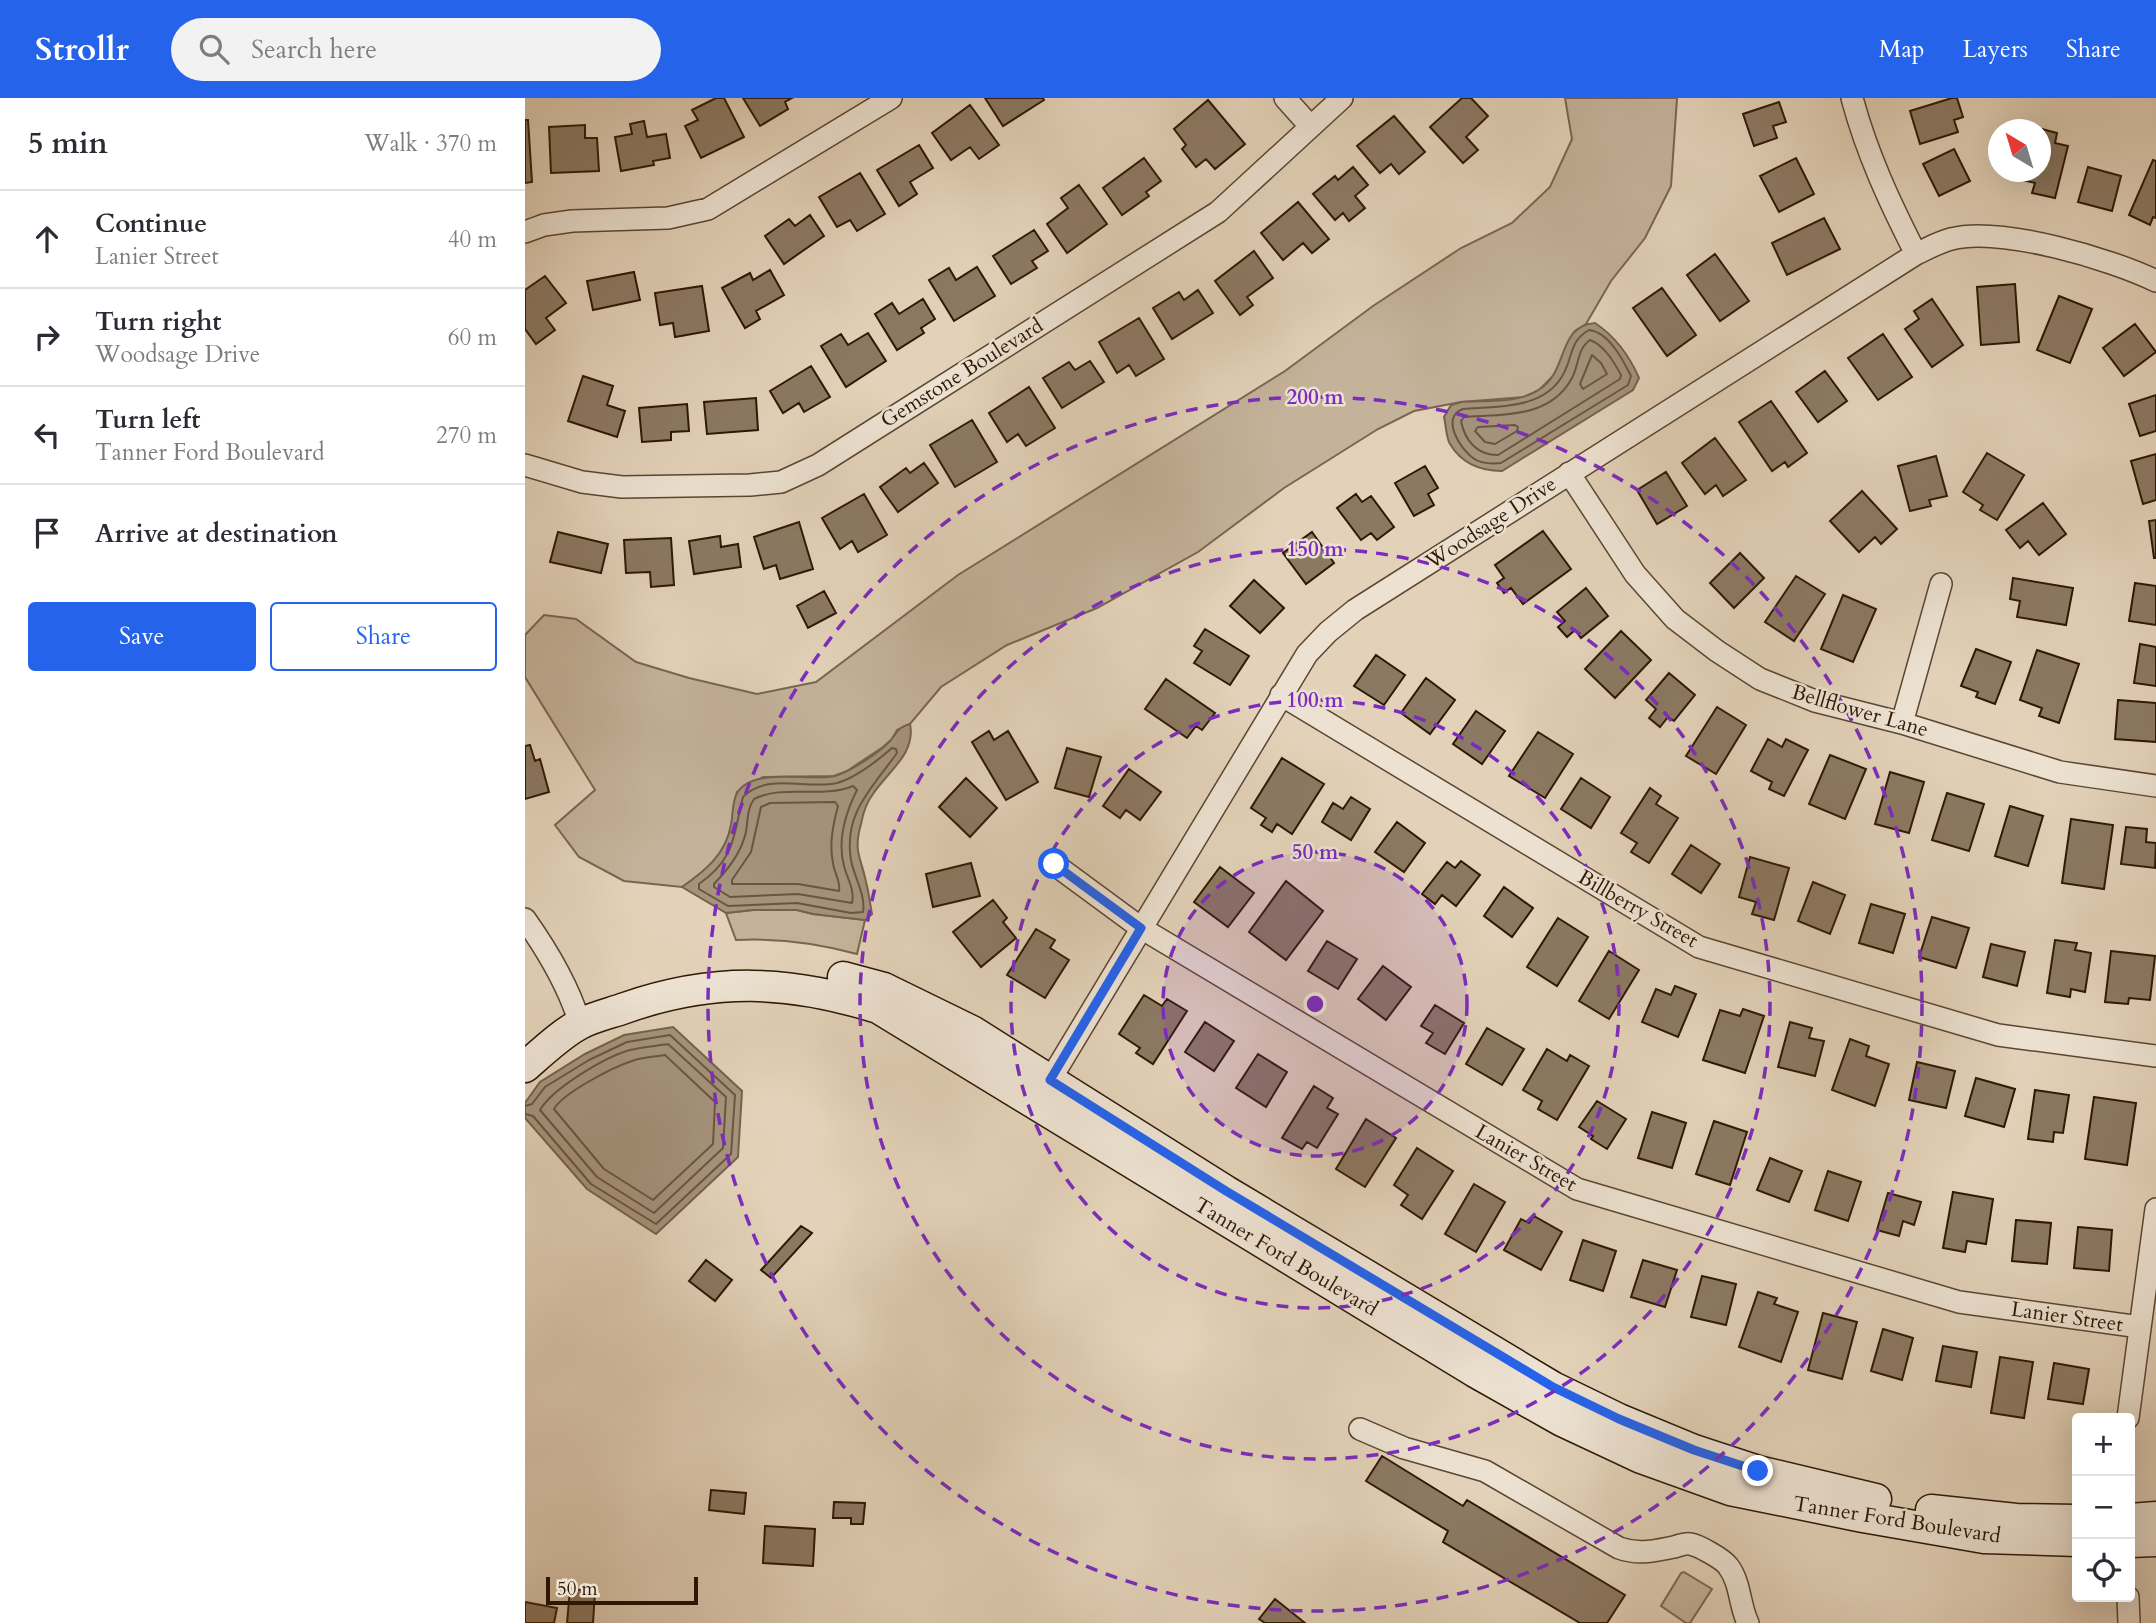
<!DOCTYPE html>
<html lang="en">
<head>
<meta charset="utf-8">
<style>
  body { margin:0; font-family:Cardo,serif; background:#f2f2f3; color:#2b2b33 }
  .controls { position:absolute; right:21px; bottom:21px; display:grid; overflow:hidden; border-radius:7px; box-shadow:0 7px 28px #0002 }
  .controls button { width:63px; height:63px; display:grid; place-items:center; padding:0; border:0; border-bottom:2px solid #e1e1e2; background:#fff; color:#2b2b33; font:35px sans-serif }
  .compass { position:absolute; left:1463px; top:21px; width:63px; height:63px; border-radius:50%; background:#fff; box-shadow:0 7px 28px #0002; rotate:322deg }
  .scale { position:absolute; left:21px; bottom:18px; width:152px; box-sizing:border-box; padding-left:7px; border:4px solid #2e1805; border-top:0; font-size:19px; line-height:24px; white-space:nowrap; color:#2e1805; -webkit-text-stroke:5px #ede2d2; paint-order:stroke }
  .stop { position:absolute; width:21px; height:21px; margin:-16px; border:5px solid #2563eb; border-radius:50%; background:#fff }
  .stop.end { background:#2563eb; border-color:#fff; box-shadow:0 2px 7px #0008 }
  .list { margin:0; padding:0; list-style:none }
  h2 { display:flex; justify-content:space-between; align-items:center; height:91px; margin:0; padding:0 28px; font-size:30px }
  h2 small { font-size:23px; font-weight:400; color:#7c7c81 }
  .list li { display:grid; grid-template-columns:46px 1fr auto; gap:21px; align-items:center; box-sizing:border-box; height:98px; padding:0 28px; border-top:2px solid #e1e1e2 }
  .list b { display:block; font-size:26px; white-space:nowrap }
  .list p { margin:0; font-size:23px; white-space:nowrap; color:#7c7c81 }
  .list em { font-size:23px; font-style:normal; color:#7c7c81 }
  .actions { display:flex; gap:14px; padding:21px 28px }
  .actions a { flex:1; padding:16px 0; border:2px solid #2563eb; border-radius:7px; text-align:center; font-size:24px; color:#2563eb }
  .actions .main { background:#2563eb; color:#fff }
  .icon { flex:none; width:38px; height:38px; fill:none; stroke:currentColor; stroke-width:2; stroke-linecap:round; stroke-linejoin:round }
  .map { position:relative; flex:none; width:1631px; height:1525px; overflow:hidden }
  header { display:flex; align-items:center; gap:42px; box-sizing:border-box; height:98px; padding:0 35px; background:#2563eb; color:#fff }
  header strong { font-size:33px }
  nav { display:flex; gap:38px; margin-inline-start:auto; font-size:24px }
  .search { width:490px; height:63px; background:#f2f2f3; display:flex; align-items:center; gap:18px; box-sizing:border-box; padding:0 24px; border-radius:38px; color:#7c7c81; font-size:26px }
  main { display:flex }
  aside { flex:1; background:#fff }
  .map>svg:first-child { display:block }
  .green { fill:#c4b29a; stroke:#796550; stroke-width:2 }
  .water { fill:#a5937c; stroke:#75624c; stroke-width:2 }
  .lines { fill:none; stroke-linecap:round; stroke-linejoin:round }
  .shore { stroke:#6a5640; stroke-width:2 }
  .building { fill:#8c7963; stroke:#2e1805; stroke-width:2 }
  .street-casing { stroke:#5b4632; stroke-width:24 }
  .secondary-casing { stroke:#2e1805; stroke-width:33 }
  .street { stroke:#ede2d2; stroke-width:21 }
  .secondary { stroke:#ede2d2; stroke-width:30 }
  .route { stroke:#2563eb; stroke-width:9 }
  .ring { fill:none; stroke:#7b2cbf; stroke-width:3.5; stroke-dasharray:12 9 }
  .labels { text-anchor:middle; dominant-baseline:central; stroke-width:5; stroke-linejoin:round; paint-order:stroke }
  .street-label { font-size:21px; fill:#2e1805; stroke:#ede2d2 }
  .centre { fill:#7b2cbf; stroke:#ede2d2; stroke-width:3.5 }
  .ring-label { font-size:21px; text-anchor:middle; font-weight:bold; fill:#7b2cbf; stroke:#ede2d2; stroke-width:5; stroke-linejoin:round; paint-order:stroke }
</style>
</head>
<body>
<header>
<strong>Strollr</strong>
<div class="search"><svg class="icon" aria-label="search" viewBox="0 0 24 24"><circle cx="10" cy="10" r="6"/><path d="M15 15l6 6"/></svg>Search here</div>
<nav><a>Map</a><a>Layers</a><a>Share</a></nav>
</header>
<main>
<aside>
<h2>5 min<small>Walk · 370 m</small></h2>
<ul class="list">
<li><svg class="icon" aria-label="ahead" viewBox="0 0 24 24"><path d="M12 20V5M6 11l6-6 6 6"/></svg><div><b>Continue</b><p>Lanier Street</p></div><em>40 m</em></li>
<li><svg class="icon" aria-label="right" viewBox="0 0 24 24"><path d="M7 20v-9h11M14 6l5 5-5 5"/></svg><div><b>Turn right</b><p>Woodsage Drive</p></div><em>60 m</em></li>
<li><svg class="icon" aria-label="left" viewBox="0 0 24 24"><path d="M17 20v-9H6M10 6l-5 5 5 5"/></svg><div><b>Turn left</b><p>Tanner Ford Boulevard</p></div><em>270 m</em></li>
<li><svg class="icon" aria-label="arrive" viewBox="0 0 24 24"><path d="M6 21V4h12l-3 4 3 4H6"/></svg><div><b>Arrive at destination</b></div></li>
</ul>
<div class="actions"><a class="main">Save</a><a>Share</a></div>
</aside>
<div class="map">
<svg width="1631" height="1525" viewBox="0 0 1631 1525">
  <rect width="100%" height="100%" fill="#e3d2b9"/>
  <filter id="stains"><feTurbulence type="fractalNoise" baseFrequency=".00286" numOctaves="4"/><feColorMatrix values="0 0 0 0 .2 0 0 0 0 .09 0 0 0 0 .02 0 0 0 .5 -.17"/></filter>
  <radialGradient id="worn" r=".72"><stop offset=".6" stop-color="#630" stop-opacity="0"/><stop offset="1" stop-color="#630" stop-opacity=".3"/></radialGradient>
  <path class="green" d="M1040,0H1152L1146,88L1120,140L1086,183L1061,226L1049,234L1033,273L1014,292L999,299L936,304L889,313L853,331L759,390L673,454L572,510L482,547L416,589L385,626L372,632L367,641L358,649L322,673L309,678L238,679L212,694C208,710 208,729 201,745C192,764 175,777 157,789L99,783L54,759L30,727L70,692L0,579V537L19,517L51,521L111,564L164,580L232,596L291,584L433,477L760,273L848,208L936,150L987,125L1025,89L1047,41Z
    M228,812H272L288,816L340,822L332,856C292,845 252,840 211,842L201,815Z
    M1159,1474L1187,1491L1165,1525H1161L1136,1508L1156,1475Z"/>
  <path class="water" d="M1070,225C1091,239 1104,257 1114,280L1108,292L977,373C956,373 937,366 925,346C921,339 921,327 919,319L926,307L936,304C961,302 994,306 1015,291C1044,272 1032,228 1070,225Z
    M385,626C391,656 363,673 348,696C342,704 338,715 336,726C328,754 336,759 341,784C344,795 345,806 347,816L340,822L288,816L272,812H228L201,815L157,789C180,773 201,756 206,727C208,717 207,704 212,695C228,668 285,684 310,678C325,674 355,654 365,643C372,635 373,629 385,626Z
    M148,929L217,993L213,1059L131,1136L62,1091L0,1020V1005L15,984L60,956L99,937Z"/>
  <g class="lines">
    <path class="shore" d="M1064,232C1084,234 1098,262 1106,278L1103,287L976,365C967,366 956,366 948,360C935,351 915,319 938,311C976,308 1026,312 1042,268C1048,252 1048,241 1064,232Z
      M1065,242C1079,247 1089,264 1096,277L1095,281L973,357C952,357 940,343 936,323L939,319C977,316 1025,321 1047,280C1054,267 1052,251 1065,242Z
      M1067,257L1076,265L1082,276L1058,291L1055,286Z
      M990,327L993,329L992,333L970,346L960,344L950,333L953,329Z
      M367,650L371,651L372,655C348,689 318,715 326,762C329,779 341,797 338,814L326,815L272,805L203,808L174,791V786C211,760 208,738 218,699C243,674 281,692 312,685C331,680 352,663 367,650Z
      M328,688L332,692C321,714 312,742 319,768C322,780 330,792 327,805L273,796L205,799L189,789V786C204,770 216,755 221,734C223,722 222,711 229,701C259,686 296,701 328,688Z
      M310,704L313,708C308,727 304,746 308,765C309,775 316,783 314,793L273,786H207V782L226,754L236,709L245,705Z
      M143,946L201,999L198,1050L129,1115L72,1079L15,1012C28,990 80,959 105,952C117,949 131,948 143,946Z
      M140,957L190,1004L188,1046L128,1102L79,1071L29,1011C38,995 88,969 107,963C117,959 129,959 140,957Z
      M0,1008L7,1006L20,989L64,962L102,944L145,937L210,997L206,1056L131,1126L66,1086L8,1018L0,1016"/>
  </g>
  <path class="building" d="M191,0H199L219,39L176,60L160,28L173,22L167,12Z
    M218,0H267L260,4L263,11L235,28Z
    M460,0H518L519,2L478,28Z
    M937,0H946L963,18L941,39L953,52L938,65L905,29Z
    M1427,0H1432L1438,19L1429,22L1433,34L1395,46L1385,13Z
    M683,2L720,46L690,71L681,61L671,69L657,51L661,47L649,31Z
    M1254,4L1261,24L1248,28L1252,40L1229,48L1218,16Z
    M445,7L474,47L454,61L445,49L426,62L407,35Z
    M869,18L900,54L874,76L866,66L855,75L832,48Z
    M0,22H3L7,84L0,85Z
    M119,23L122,39L141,36L145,60L128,63L129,67L96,73L90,39L107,36L105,26Z
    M60,27V40H72L74,73L26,75L24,29Z
    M1517,31L1532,35L1530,45L1543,48L1530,100L1507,95L1510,85L1489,80L1491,74H1516Z
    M394,47L408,70L385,84L392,96L374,108L352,72Z
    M1429,51L1445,83L1414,98L1398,66Z
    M619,60L636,83L621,94L624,98L597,117L578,90Z
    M1271,60L1289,96L1254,114L1235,78Z
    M1628,62L1631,63V120L1628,119L1625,127L1604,117Z
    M828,69L843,87L830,98L840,110L824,123L818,115L810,122L788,96L810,78L813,82Z
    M1563,69L1596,78L1587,113L1553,104Z
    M335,75L360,116L332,133L325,122L312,129L294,99Z
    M554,87L582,126L542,155L522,126L543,110L536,100Z
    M773,104L804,141L787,155L778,145L758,162L736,135Z
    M285,117L299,138L259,166L240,138L264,121L270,128Z
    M1299,120L1315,151L1262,177L1247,145Z
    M509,132L523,153L507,163L512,170L486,186L468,158Z
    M729,153L748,180L722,199L728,207L715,217L690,183Z
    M1190,156L1224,203L1195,223L1162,177Z
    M452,169L470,198L429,223L404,182L424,170L431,182Z
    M245,172L259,197L231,213L235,221L220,230L197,190L225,175L228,182Z
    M109,174L115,202L68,212L62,183Z
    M20,178L41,205L21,220L30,232L11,246L0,231V192Z
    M1490,186L1494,244L1456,247L1452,189Z
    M177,188L184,233L150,239L148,225L135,227L130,195Z
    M1137,190L1171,237L1142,258L1108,210Z
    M673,192L688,215L647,241L628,210L654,194L659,202Z
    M1534,198L1567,211L1545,265L1512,252Z
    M398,201L410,221L396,230L399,235L372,252L350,216L367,205L374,216Z
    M1407,201L1438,247L1407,269L1380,231L1394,221L1389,213Z
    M614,220L639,261L611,278L604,267L592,275L574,244Z
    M1610,226L1631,254L1599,278L1578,250Z
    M343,235L361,263L321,289L296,248L316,236L323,247Z
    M1358,236L1387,279L1353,302L1323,260Z
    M565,263L579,284L537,310L518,280L544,264L550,272Z
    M286,268L305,299L279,314L274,305L258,315L245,293Z
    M1300,273L1322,303L1293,324L1271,294Z
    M58,278L88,288L82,307L100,313L92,339L43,323Z
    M504,289L530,330L501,348L493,336L482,344L464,315Z
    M1631,297V333L1615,338L1604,306Z
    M231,300L233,332L182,336L179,304Z
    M1246,303L1282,355L1263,369L1260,364L1247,373L1214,324Z
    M162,306L164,333L146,334V342L117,344L114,310Z
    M447,322L472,364L430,389L405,347Z
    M1190,340L1221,382L1198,398L1191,387L1180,396L1157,365Z
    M1462,355L1499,377L1472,422L1455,412L1458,407L1438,394Z
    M1631,356V402L1618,406L1606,363Z
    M1411,358L1422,398L1404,402L1406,408L1385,413L1373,368Z
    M399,365L413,385L373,414L355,389L381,370L385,375Z
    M900,368L913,390L903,396L909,407L889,418L870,385Z
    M1141,374L1162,408L1132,426L1112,392Z
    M1337,393L1372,431L1356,446L1350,439L1334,454L1305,423Z
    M339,396L362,437L333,454L327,443L315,451L297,420Z
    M831,396L837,404L846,398L869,429L852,442L846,435L836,442L812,410Z
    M1518,405L1541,436L1514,457L1503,443L1495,450L1481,432Z
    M1631,422V460H1629L1624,423Z
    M274,424L288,471L255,481L251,467L239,471L229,439Z
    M1018,433L1046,471L998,506L986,490L979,495L972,485L979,480L970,467Z
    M33,434L83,446L76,475L25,464Z
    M787,434L809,465L781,486L758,455Z
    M195,438L196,449L213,446L216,469L169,476L164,443Z
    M146,440L149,487L126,489L125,474L101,475L99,442Z
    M1215,455L1239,480L1209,510L1185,485Z
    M1271,478L1300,496L1269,543L1240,524Z
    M1488,480L1548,490L1541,527L1492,519L1495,503L1485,501Z
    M729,482L759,510L735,535L705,508Z
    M1610,485L1631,488V527L1604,523Z
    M1061,490L1083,518L1056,540L1050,532L1042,539L1033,529L1040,523L1032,514Z
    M299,493L311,515L283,530L272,508Z
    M1318,497L1351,511L1328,564L1296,551Z
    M680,531L724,558L705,587L669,565L677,553L669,548Z
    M1096,533L1126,562L1090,600L1060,571Z
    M1615,546L1631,549V588L1609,585Z
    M1451,551L1486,564L1470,606L1451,599L1453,594L1436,588Z
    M1512,552L1554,566L1534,625L1514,618L1517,610L1495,602Z
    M851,557L880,577L859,607L829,588Z
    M1144,575L1170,597L1149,623L1143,619L1135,629L1124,620L1131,611L1121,602Z
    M901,580L930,602L905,636L876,615Z
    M641,581L690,615L677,632L671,628L662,640L620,611Z
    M1593,602L1631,605V644L1590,641Z
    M1192,609L1221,627L1191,676L1161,658Z
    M951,613L980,633L957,666L928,646Z
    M464,633L469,642L483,633L513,684L481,702L447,644Z
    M1013,634L1048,656L1020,700L984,678Z
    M1243,641L1257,649L1261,641L1283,652L1259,698L1244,691L1247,684L1226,673Z
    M5,647L10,663L15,661L24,694L0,701V648Z
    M542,650L576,659L564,699L530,690Z
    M1305,657L1341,671L1320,721L1284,706Z
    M757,660L799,686L767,736L752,726L747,734L736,727L741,720L726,710Z
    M604,671L636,694L615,722L601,712L595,720L578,708Z
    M1365,674L1399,684L1384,735L1350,726Z
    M441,680L472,710L445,739L414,709Z
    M1056,680L1085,699L1066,730L1036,711Z
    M1125,690L1136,698L1131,706L1153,720L1124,765L1106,754L1112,745L1096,735Z
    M1422,695L1459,706L1444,753L1407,742Z
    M826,699L845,711L826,742L797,724L808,705L818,711Z
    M1485,708L1518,718L1503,768L1470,758Z
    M1546,721L1588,727L1579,791L1537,785Z
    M872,724L900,745L879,774L850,754Z
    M1601,729L1622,731L1621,744L1631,745L1630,770L1596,766Z
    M1166,747L1195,766L1176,795L1147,776Z
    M1225,759L1264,770L1249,822L1227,816L1231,804L1214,799Z
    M936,763L955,777L931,808L917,797L910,806L897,796L922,764L930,770Z
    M446,765L455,798L408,809L401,776Z
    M695,769L729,795L703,829L669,804Z
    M761,783L798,813L761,862L724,834Z
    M1288,784L1320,797L1305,836L1273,823Z
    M979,789L1008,810L987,839L959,818Z
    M468,802L482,820L478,824L491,840L456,869L428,834Z
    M1346,806L1380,816L1368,855L1334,845Z
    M1407,819L1444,830L1431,870L1394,859Z
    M1033,820L1063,839L1032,888L1002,869Z
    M511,831L530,842L525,850L544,862L520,900L482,877Z
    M1530,842L1552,845L1550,852L1566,855L1560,894L1546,891L1545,899L1522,895Z
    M802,843L832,861L813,891L783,873Z
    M1466,846L1500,854L1492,888L1458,879Z
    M1084,853L1114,872L1084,921L1054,903Z
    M1586,853L1630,858L1625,902L1604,900L1603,906L1580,904Z
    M858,868L886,889L861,922L833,901Z
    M1150,888L1171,896L1153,939L1117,924L1131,891L1146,897Z
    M619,897L637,908L642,901L662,913L628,966L611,955L615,950L594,936Z
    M910,907L939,925L920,956L901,945L908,935L896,928Z
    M1218,911L1239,918L1220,975L1178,962L1195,912L1215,918Z
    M680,924L709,943L689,973L660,954Z
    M1265,924L1287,930L1284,940L1299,943L1290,978L1253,969Z
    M962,930L999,951L977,987L941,966Z
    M1325,941L1344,948L1341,958L1364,966L1350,1008L1307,992Z
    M1022,951L1042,963L1045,957L1064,968L1032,1022L1013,1011L1017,1003L998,992Z
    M733,956L762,974L741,1009L711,990Z
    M1392,964L1430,973L1421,1010L1384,1002Z
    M1451,980L1490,991L1479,1029L1440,1018Z
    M789,988L808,1000L802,1010L813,1016L792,1050L782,1044L777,1051L757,1040Z
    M1510,992L1544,997L1538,1035L1529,1034L1528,1044L1503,1041Z
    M1569,999L1611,1005L1602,1067L1560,1061Z
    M1072,1003L1101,1021L1082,1051L1066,1041L1068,1038L1054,1029Z
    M1127,1014L1161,1025L1147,1070L1113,1060Z
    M841,1021L871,1040L840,1089L811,1071Z
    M1189,1023L1222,1034L1205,1087L1171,1076Z
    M892,1050L928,1073L897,1121L876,1107L883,1097L869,1087Z
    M1245,1060L1277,1073L1264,1104L1232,1092Z
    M1303,1073L1336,1084L1323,1123L1290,1112Z
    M949,1086L980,1104L951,1154L920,1136Z
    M1428,1094L1468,1101L1461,1146L1442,1143L1440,1154L1418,1150Z
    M1363,1095L1396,1104L1389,1127L1378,1123L1374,1138L1352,1132Z
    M1009,1118L1037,1134L1016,1172L979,1152L996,1121L1004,1125Z
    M1491,1122L1526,1125L1522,1166L1487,1163Z
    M276,1128L287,1135L246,1180L236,1172Z
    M1553,1129L1587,1132L1584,1173L1549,1170Z
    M1058,1142L1091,1153L1078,1193L1045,1182Z
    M181,1162L207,1182L190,1203L164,1183Z
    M1118,1162L1152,1172L1140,1209L1106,1199Z
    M1177,1178L1211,1186L1201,1227L1166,1219Z
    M1233,1194L1252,1200L1249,1206L1273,1214L1256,1264L1214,1249Z
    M1298,1215L1332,1224L1317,1281L1283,1272Z
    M1358,1231L1388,1240L1377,1282L1346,1273Z
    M1418,1248L1452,1254L1446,1289L1411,1283Z
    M1475,1259L1508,1264L1499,1320L1466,1315Z
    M1529,1265L1564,1271L1558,1306L1523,1301Z
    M857,1358L938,1408L942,1402L1100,1497L1082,1525H1055L918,1444L923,1433L841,1383Z
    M186,1392L221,1395L219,1416L184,1412Z
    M309,1404L340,1405L338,1426H326V1420H308Z
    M240,1428L290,1431L288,1468L238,1465Z
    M45,1491L70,1493L68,1525H42Z
    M750,1501L780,1525H740L734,1521Z
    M0,1504L32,1510L29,1525H0Z"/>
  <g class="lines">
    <defs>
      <path id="street" d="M760,0L785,28
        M1327,0C1342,56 1365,105 1391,156
        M0,134L19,127L47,123L143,120L183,111L366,0
        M0,367L57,384L97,389L225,387L256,384L293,367L693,114L817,0
        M1044,375L1110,476L1150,521L1192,553L1235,581L1290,603L1377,625L1535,674L1631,688
        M756,597L1174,849L1473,937L1631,958
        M1377,625L1416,486
        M529,766L616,830L1052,1091L1434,1204L1615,1229
        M0,821C22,852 44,889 55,926
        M519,992L782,556L803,534L830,512L1391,156C1402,151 1414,144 1426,141C1475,128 1586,161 1631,183
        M1603,1320L1631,1111
        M835,1331L879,1350L960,1373L1094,1450C1114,1457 1128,1453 1149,1449C1153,1448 1160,1445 1165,1446C1173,1447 1198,1461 1203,1468C1216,1485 1214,1507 1223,1525
        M1603,1499L1604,1525"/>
      <path id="secondary" d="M318,879L359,890L447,933L701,1093L1028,1289L1094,1321L1169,1352L1233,1373L1351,1401
        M0,969C15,956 37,935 55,926C68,919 86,915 100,910C189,879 264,882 353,910L950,1274L1037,1323L1116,1360L1205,1392L1338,1419L1459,1440L1552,1443
        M1406,1412L1491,1421L1552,1422
        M1605,1421L1631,1419
        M1605,1444L1631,1443"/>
    </defs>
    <use href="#street" class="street-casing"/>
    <use href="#secondary" class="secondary-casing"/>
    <use href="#street" class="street"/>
    <use href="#secondary" class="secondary"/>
  </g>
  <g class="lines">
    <path class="route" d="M529,766L616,830L525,982L701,1093L1028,1289L1094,1321L1169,1352L1233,1373"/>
  </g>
  <circle cx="790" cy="906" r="152" fill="#7b2cbf" fill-opacity=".12"/>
  <g class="ring">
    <circle cx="790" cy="906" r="152"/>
    <circle cx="790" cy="906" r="304"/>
    <circle cx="790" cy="906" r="455"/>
    <circle cx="790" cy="906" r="607"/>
  </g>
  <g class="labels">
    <g class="street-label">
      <text transform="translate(437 275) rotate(-32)">Gemstone Boulevard</text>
      <text transform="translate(966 425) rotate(-33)">Woodsage Drive</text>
      <text transform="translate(1335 613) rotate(16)">Bellflower Lane</text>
      <text transform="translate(1113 811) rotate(30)">Billberry Street</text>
      <text transform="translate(1001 1060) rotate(30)">Lanier Street</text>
      <text transform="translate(761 1159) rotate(31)">Tanner Ford Boulevard</text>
      <text transform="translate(1542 1219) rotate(8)">Lanier Street</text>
      <text transform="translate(1372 1422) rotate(9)">Tanner Ford Boulevard</text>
    </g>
  </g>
  <circle cx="790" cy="906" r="10" class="centre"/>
  <g class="ring-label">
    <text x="790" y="306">200 m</text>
    <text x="790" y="458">150 m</text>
    <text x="790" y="609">100 m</text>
    <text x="790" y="761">50 m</text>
  </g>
  <rect width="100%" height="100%" filter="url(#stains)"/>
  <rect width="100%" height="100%" fill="url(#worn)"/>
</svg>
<div class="controls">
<button>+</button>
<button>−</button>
<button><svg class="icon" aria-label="locate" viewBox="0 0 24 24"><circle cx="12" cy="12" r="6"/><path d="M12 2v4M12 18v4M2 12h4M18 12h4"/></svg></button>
</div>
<svg class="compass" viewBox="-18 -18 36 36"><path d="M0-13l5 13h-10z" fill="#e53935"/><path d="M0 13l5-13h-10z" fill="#7c7c81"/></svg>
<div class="scale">50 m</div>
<div class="stop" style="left:529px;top:766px"></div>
<div class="stop end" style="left:1233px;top:1373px"></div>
</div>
</main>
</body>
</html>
